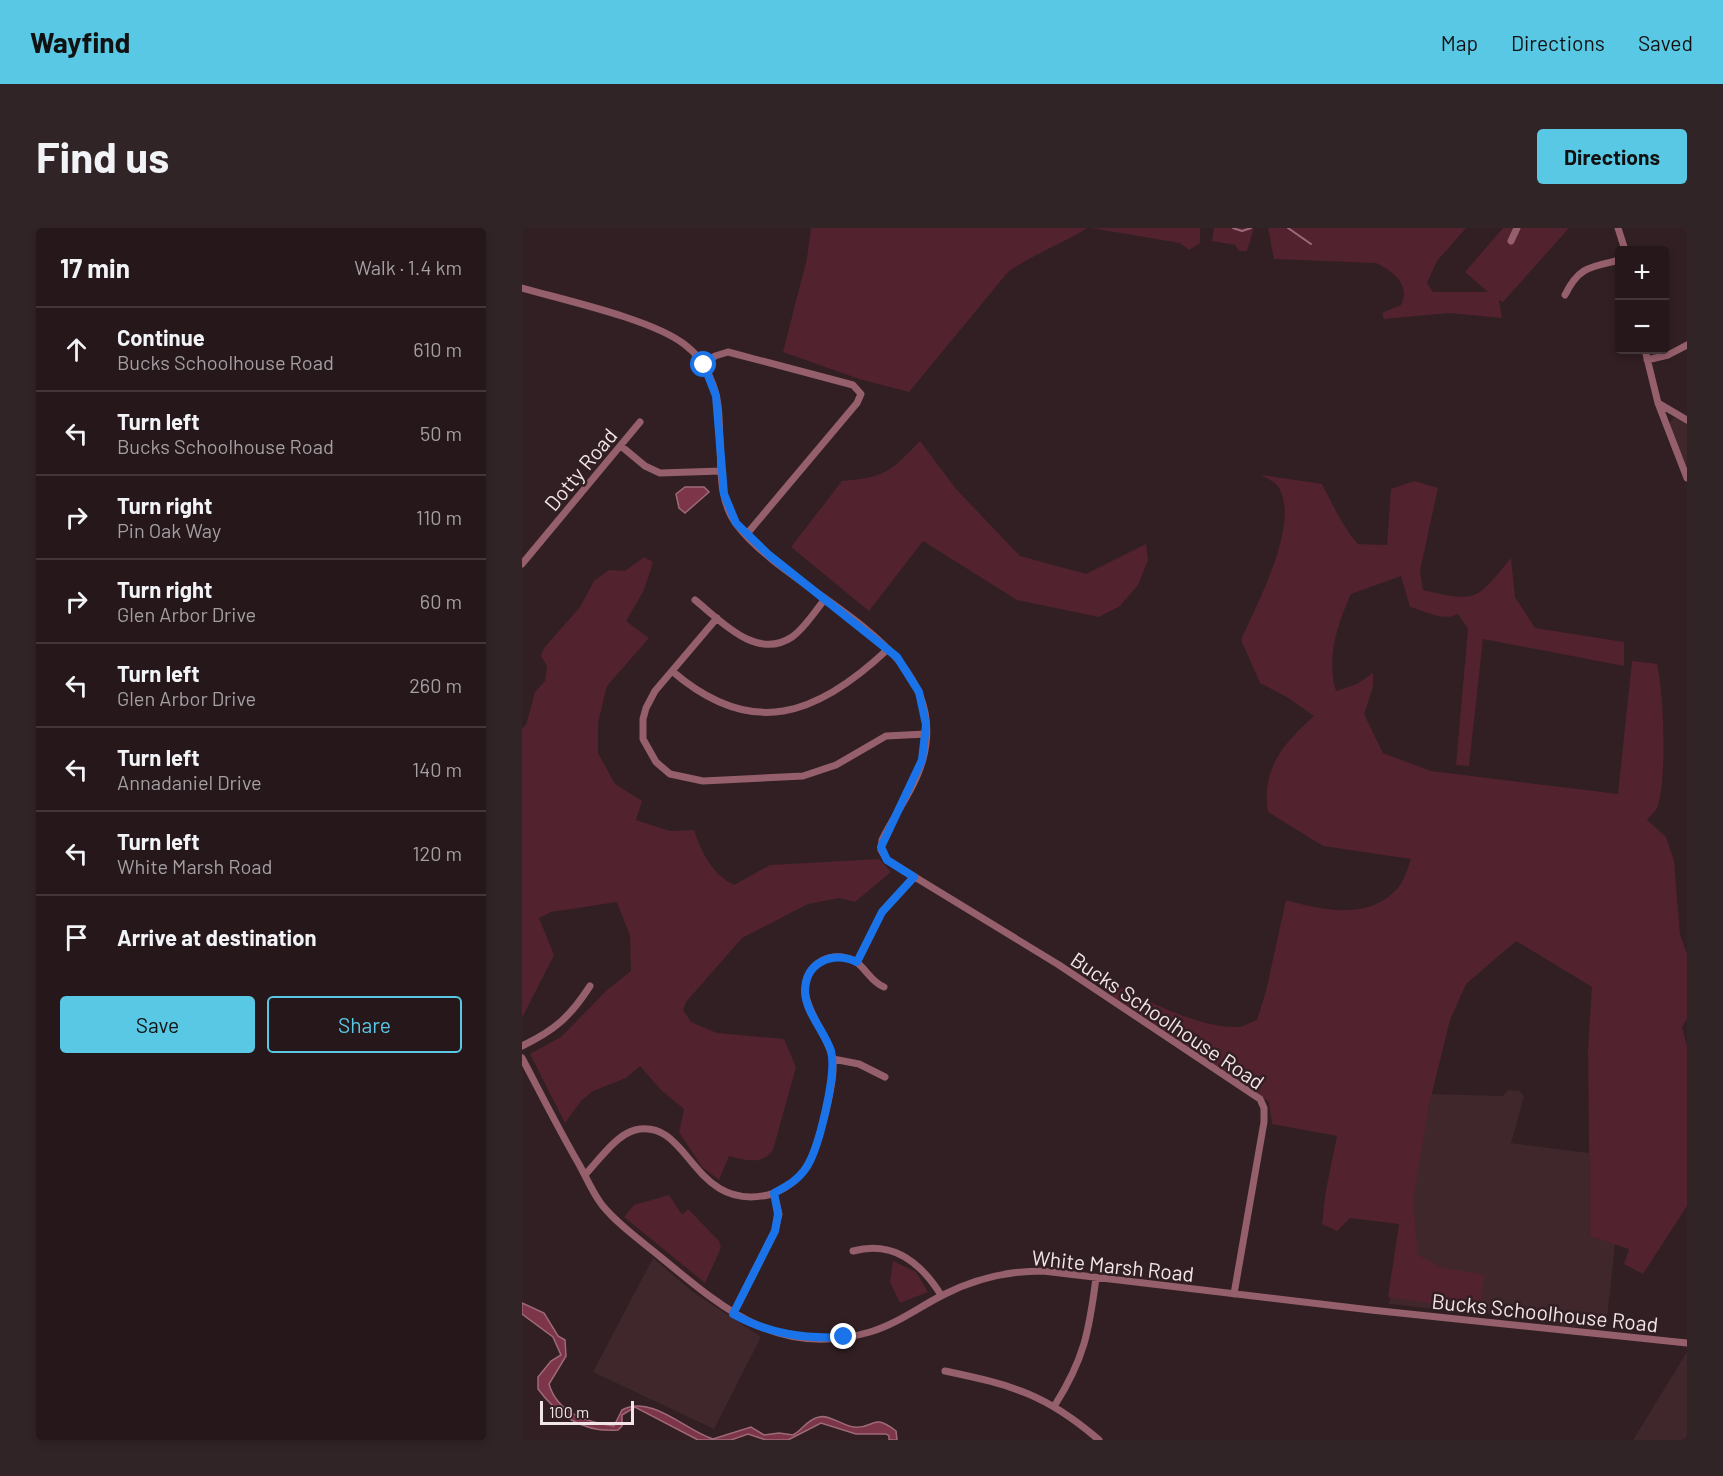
<!DOCTYPE html>
<html lang="en">
<head>
<meta charset="utf-8">
<style>
  body { margin:0; font-family:Barlow,sans-serif; background:#312427; color:#f1f3f6 }
  .controls { position:absolute; right:18px; top:18px; display:grid; overflow:hidden; border-radius:6px; box-shadow:0 3px 9px #0003 }
  .controls button { width:54px; height:54px; display:grid; place-items:center; padding:0; border:0; border-bottom:2px solid #423639; background:#25171a; color:#f1f3f6; font:30px sans-serif }
  .scale { position:absolute; left:18px; bottom:15px; width:94px; box-sizing:border-box; padding-left:6px; border:3px solid #f2e5e7; border-top:0; font-size:16px; line-height:21px; white-space:nowrap; color:#f2e5e7; -webkit-text-stroke:4px #311f23; paint-order:stroke }
  .stop { position:absolute; width:18px; height:18px; margin:-14px; border:4px solid #1a73e8; border-radius:50%; background:#fff }
  .stop.end { background:#1a73e8; border-color:#fff; box-shadow:0 2px 6px #0008 }
  .list { margin:0; padding:0; list-style:none }
  h2 { display:flex; justify-content:space-between; align-items:center; height:78px; margin:0; padding:0 24px; font-size:26px }
  h2 small { font-size:20px; font-weight:400; color:#a39fa2 }
  .list li { display:grid; grid-template-columns:39px 1fr auto; gap:18px; align-items:center; box-sizing:border-box; height:84px; padding:0 24px; border-top:2px solid #423639 }
  .list b { display:block; font-size:22px; white-space:nowrap }
  .list p { margin:0; font-size:20px; white-space:nowrap; color:#a39fa2 }
  .list em { font-size:20px; font-style:normal; color:#a39fa2 }
  .actions { display:flex; gap:12px; padding:18px 24px }
  .actions a { flex:1; padding:14px 0; border:2px solid #59c8e5; border-radius:6px; text-align:center; font-size:21px; color:#59c8e5 }
  .actions .main { background:#59c8e5; color:#111 }
  .icon { flex:none; width:33px; height:33px; fill:none; stroke:currentColor; stroke-width:2; stroke-linecap:round; stroke-linejoin:round }
  .map { position:relative; flex:none; width:1165px; height:1212px; overflow:hidden; border-radius:6px }
  header { display:flex; align-items:center; gap:36px; box-sizing:border-box; height:84px; padding:0 30px; background:#59c8e5; color:#111 }
  header strong { font-size:28px }
  nav { display:flex; gap:33px; margin-inline-start:auto; font-size:21px }
  .intro { display:flex; align-items:center; justify-content:space-between; box-sizing:border-box; height:144px; padding:0 36px }
  h1 { margin:0; font-size:42px }
  .button { padding:15px 27px; border-radius:6px; background:#59c8e5; color:#111; font-size:21px; font-weight:700 }
  main { display:flex; gap:36px; padding:0 36px }
  aside { flex:1; background:#25171a; border-radius:6px; box-shadow:0 3px 9px #0003 }
  .map>svg:first-child { display:block }
  .built { fill:#3f272c }
  .green { fill:#52222f }
  .water { fill:#7c3549; stroke:#9f6a78; stroke-width:1.5 }
  .lines { fill:none; stroke-linecap:round; stroke-linejoin:round }
  .stream { stroke:#9f6a78; stroke-width:2 }
  .minor { stroke:#955f6b; stroke-width:7 }
  .route { stroke:#1a73e8; stroke-width:8 }
  .labels { text-anchor:middle; dominant-baseline:central; stroke-width:5; stroke-linejoin:round; paint-order:stroke }
  .street-label { font-size:21px; fill:#f2e5e7; stroke:#311f23 }
</style>
</head>
<body>
<header>
<strong>Wayfind</strong>
<nav><a>Map</a><a>Directions</a><a>Saved</a></nav>
</header>
<div class="intro"><h1>Find us</h1><a class="button">Directions</a></div>
<main>
<aside>
<h2>17 min<small>Walk · 1.4 km</small></h2>
<ul class="list">
<li><svg class="icon" aria-label="ahead" viewBox="0 0 24 24"><path d="M12 20V5M6 11l6-6 6 6"/></svg><div><b>Continue</b><p>Bucks Schoolhouse Road</p></div><em>610 m</em></li>
<li><svg class="icon" aria-label="left" viewBox="0 0 24 24"><path d="M17 20v-9H6M10 6l-5 5 5 5"/></svg><div><b>Turn left</b><p>Bucks Schoolhouse Road</p></div><em>50 m</em></li>
<li><svg class="icon" aria-label="right" viewBox="0 0 24 24"><path d="M7 20v-9h11M14 6l5 5-5 5"/></svg><div><b>Turn right</b><p>Pin Oak Way</p></div><em>110 m</em></li>
<li><svg class="icon" aria-label="right" viewBox="0 0 24 24"><path d="M7 20v-9h11M14 6l5 5-5 5"/></svg><div><b>Turn right</b><p>Glen Arbor Drive</p></div><em>60 m</em></li>
<li><svg class="icon" aria-label="left" viewBox="0 0 24 24"><path d="M17 20v-9H6M10 6l-5 5 5 5"/></svg><div><b>Turn left</b><p>Glen Arbor Drive</p></div><em>260 m</em></li>
<li><svg class="icon" aria-label="left" viewBox="0 0 24 24"><path d="M17 20v-9H6M10 6l-5 5 5 5"/></svg><div><b>Turn left</b><p>Annadaniel Drive</p></div><em>140 m</em></li>
<li><svg class="icon" aria-label="left" viewBox="0 0 24 24"><path d="M17 20v-9H6M10 6l-5 5 5 5"/></svg><div><b>Turn left</b><p>White Marsh Road</p></div><em>120 m</em></li>
<li><svg class="icon" aria-label="arrive" viewBox="0 0 24 24"><path d="M6 21V4h12l-3 4 3 4H6"/></svg><div><b>Arrive at destination</b></div></li>
</ul>
<div class="actions"><a class="main">Save</a><a>Share</a></div>
</aside>
<div class="map">
<svg width="1165" height="1212" viewBox="0 0 1165 1212">
  <rect width="100%" height="100%" fill="#311f23"/>
  <path class="built" d="M1151,190H1156L1165,195V239L1147,196Z
    M986,862L998,863L1002,869L989,915L1067,925L1068,1008L1093,1016L1084,1100L1041,1098L1012,1091L867,1076L909,866L981,868Z
    M131,1030L171,1064L239,1109L192,1201L71,1144Z
    M1165,1124V1212H1111Z"/>
  <path class="green" d="M289,0H565C539,17 511,26 486,44L387,164L337,151L261,124L285,30Z
    M569,0H678V15L667,22L658,15Z
    M692,0H732L725,23H717L713,17L690,13Z
    M746,0H944L915,33L905,55L911,64H966L943,44L981,0H1047L981,74L977,72L980,90L927,85L862,91L860,85L879,77C889,57 871,43 854,35L752,31Z
    M398,213L434,261L498,328L564,346L624,316L626,332L616,357L598,378L577,389L495,372L401,313L347,383L269,319L320,253C364,249 368,244 398,213Z
    M739,247L800,256C811,277 820,298 836,316L865,317L869,261L892,253L916,260L898,343L901,362C956,375 954,372 989,330L993,369L1013,400L1102,414V438L961,411L947,538L934,537L946,401L936,386C922,394 903,383 888,379L879,348L829,366C815,397 804,430 814,463L835,456L851,445V459L842,486L861,525L909,543L1096,566L1110,433L1135,436C1142,467 1145,546 1136,577C1135,582 1129,587 1125,592L1144,609L1152,633L1158,707L1165,726V791L1160,799L1165,818V978L1121,1046L1102,1036L1107,1021L1068,1008L1066,822L1070,759L994,713L944,756L928,792L907,877L891,973L896,1027L921,1040L963,1047L957,1083L866,1069L877,996L828,990L815,1003L800,996L804,962L815,908L750,896L747,874L590,768L588,755C623,771 674,799 713,799C720,800 729,794 735,792L744,763L764,672C802,683 851,693 878,657C883,650 886,639 889,631L801,618L746,584C739,540 762,515 792,488L765,469L738,455L719,412C734,377 781,292 755,257C751,253 744,250 739,247Z
    M122,329L131,334L122,362L104,393L127,410L85,458L76,495V525L93,556L120,573L114,592L148,603L172,602C180,625 190,646 212,657L248,637L357,631L369,644L333,674L317,670L286,676L220,710L164,774L161,782L169,794L195,805L262,811L274,839L251,922C240,938 223,932 207,928L197,952L180,939L157,904L162,881L139,862L118,838L104,850L71,863L59,873L43,895L8,826L39,809L85,762L109,743L108,708L95,674L29,684L17,690L32,727L0,790V501L4,497L13,464L23,453L25,438L19,428L22,420L58,379L72,353L87,342L103,343Z
    M147,967L158,984L161,986L166,981L197,1013L199,1020L183,1055L102,989L112,977Z
    M371,1033L394,1044L406,1064L378,1075L368,1054Z"/>
  <path class="water" d="M163,259H182L187,264L163,285L157,280L154,266Z
    M0,1075L22,1085L36,1108L43,1112L44,1128L27,1156C35,1185 65,1194 92,1198L100,1182C130,1166 164,1203 191,1211L229,1199L242,1207L257,1205L271,1207C281,1202 284,1192 297,1189C307,1186 323,1199 332,1199C354,1201 349,1184 374,1203L375,1212H367V1208L364,1206H334L299,1195L266,1212H244L226,1206L209,1212H176L113,1179L100,1187V1198L96,1202C61,1205 36,1188 16,1161V1149L29,1133L39,1127L31,1109L0,1086Z"/>
  <g class="lines">
    <path class="stream" d="M711,0L720,3L729,0
      M766,0L789,16"/>
    <path class="minor" d="M1096,0L1103,22
      M989,13L995,0
      M0,60C42,72 129,91 162,116C174,125 184,138 189,152C198,171 197,193 198,214C199,242 197,274 215,297C271,370 432,416 401,531C393,561 373,585 360,612L359,622L365,632L537,737L738,871L742,880V894L712,1066
      M1043,67C1057,38 1069,39 1098,32
      M1123,122L1136,175L1165,250
      M1125,132L1146,127L1165,117
      M182,137L193,128L206,124L331,157L339,166L335,175L224,307
      M1136,175L1165,192
      M99,218L123,238L138,245L199,243
      M0,336L118,194
      M173,372C198,392 234,433 270,409C283,400 293,383 303,371
      M195,390L133,463L124,480L121,491V511L134,534L148,546L181,553L281,548L314,537L364,508L404,506
      M150,443C230,512 295,488 366,421
      M335,734L360,684L392,649
      M0,818C33,802 48,789 68,758
      M0,830C19,866 37,902 58,938C65,951 71,965 80,977C97,998 121,1014 141,1031C205,1084 259,1130 348,1104C375,1096 397,1079 421,1067C452,1051 487,1043 521,1043L849,1082L1165,1115
      M311,831L337,836L363,849
      M63,947C76,933 94,907 113,902C168,889 169,984 246,967C261,963 277,952 285,938C296,921 312,857 311,837C311,805 262,767 294,737C302,730 313,727 324,730C342,733 346,753 362,759
      M331,1023C372,1012 399,1035 419,1067
      M211,1086L253,1003L257,986L252,965
      M423,1143C490,1157 524,1166 577,1212
      M533,1177C562,1131 567,1104 574,1050"/>
  </g>
  <g class="lines">
    <path class="route" d="M182,137L194,168L202,266L214,295L247,327L375,429L397,464L404,497L400,532L359,619L365,632L392,649L360,684L335,734C310,723 283,734 283,764C284,785 303,804 309,823C315,845 297,921 284,940C276,952 265,958 252,965L256,986L253,1003L211,1086C247,1106 282,1111 322,1109"/>
  </g>
  <g class="labels">
    <g class="street-label">
      <text transform="translate(58 241) rotate(-50)">Dotty Road</text>
      <text transform="translate(646 792) rotate(34)">Bucks Schoolhouse Road</text>
      <text transform="translate(591 1037) rotate(6)">White Marsh Road</text>
      <text transform="translate(1023 1084) rotate(6)">Bucks Schoolhouse Road</text>
    </g>
  </g>
</svg>
<div class="controls">
<button>+</button>
<button>−</button>
</div>
<div class="scale">100 m</div>
<div class="stop" style="left:182px;top:137px"></div>
<div class="stop end" style="left:322px;top:1109px"></div>
</div>
</main>
</body>
</html>
